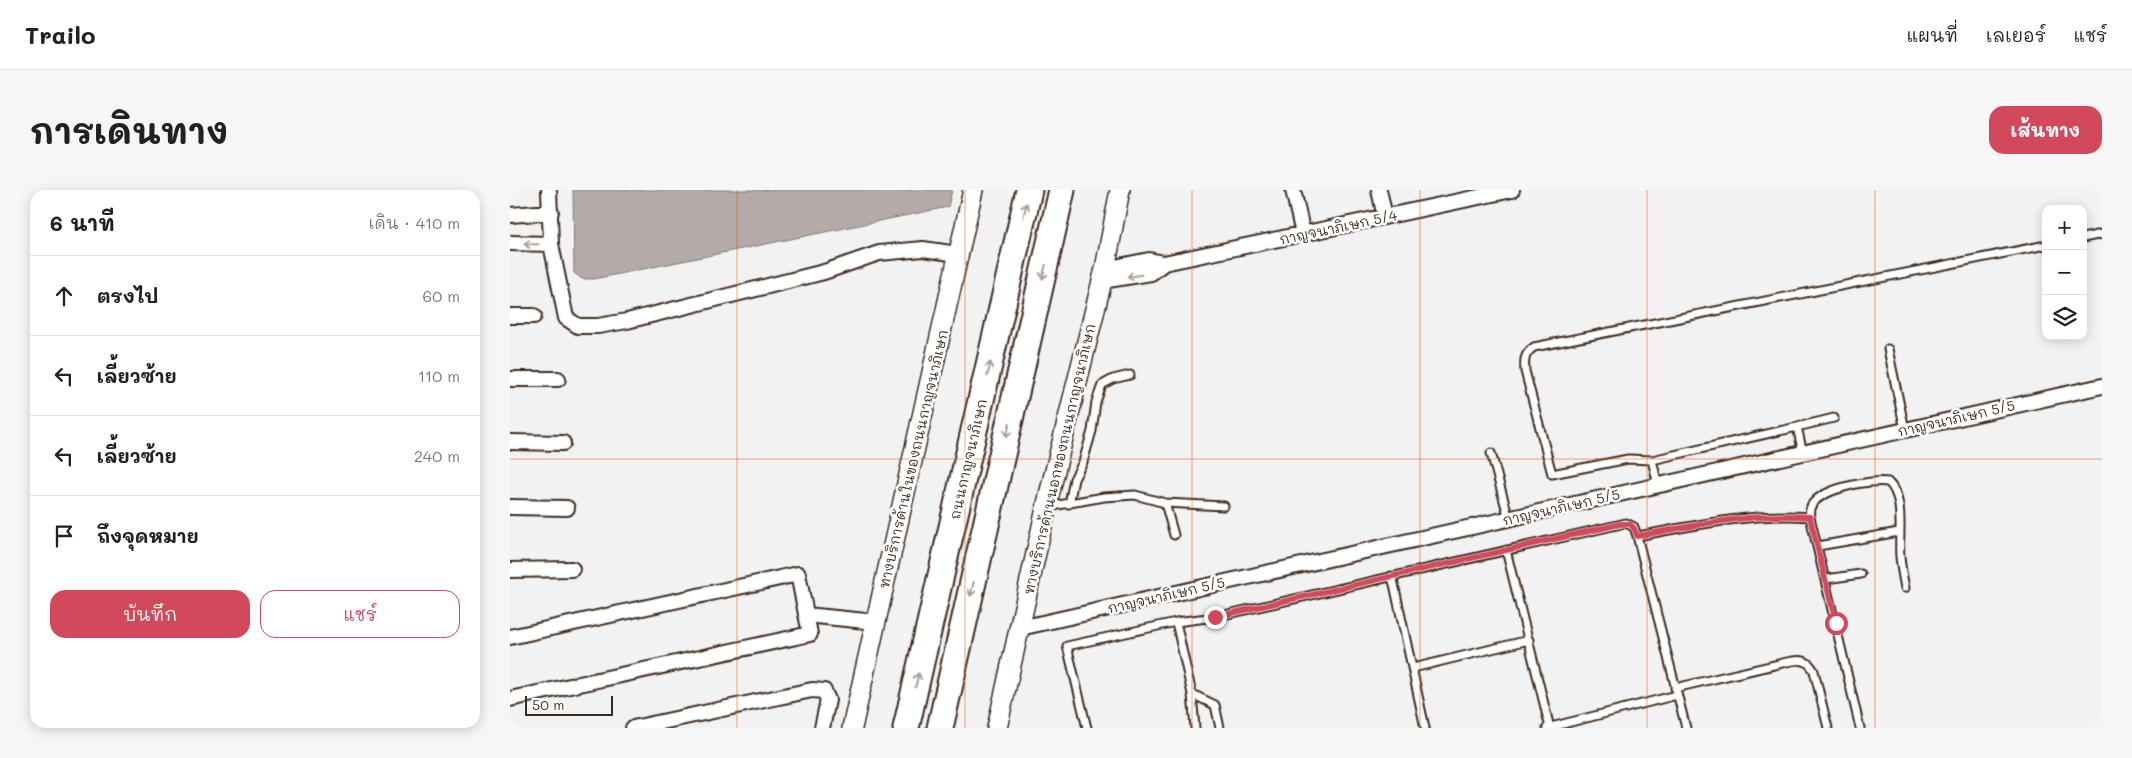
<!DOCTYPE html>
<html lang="th">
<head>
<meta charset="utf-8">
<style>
  body { margin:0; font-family:Mali,"Playpen Sans Thai",sans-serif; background:#f6f6f6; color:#202124 }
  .controls { position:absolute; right:15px; top:15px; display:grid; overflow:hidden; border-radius:10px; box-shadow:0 2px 12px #0003 }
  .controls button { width:45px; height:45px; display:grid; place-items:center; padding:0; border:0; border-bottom:1px solid #e0e0e0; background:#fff; color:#202124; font:25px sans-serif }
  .scale { position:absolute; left:15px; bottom:12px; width:88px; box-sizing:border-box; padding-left:5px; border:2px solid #3b2a1e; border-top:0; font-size:14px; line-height:18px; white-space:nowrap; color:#3b2a1e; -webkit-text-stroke:4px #fff; paint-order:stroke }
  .stop { position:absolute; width:15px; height:15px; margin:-11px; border:4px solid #d1495b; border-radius:50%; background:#fff }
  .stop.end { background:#d1495b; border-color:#fff; box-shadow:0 1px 5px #0008 }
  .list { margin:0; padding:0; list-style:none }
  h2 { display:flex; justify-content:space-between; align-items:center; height:65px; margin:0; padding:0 20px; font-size:21px }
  h2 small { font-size:16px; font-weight:400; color:#757577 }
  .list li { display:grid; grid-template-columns:32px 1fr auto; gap:15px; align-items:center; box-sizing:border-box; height:80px; padding:0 20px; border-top:1px solid #e0e0e0 }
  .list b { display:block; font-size:19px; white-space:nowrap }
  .list em { font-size:16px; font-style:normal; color:#757577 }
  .actions { display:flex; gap:10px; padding:15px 20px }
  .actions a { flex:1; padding:11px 0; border:1px solid #d1495b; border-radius:15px; text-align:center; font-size:18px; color:#d1495b }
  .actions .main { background:#d1495b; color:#fff }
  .icon { flex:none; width:28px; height:28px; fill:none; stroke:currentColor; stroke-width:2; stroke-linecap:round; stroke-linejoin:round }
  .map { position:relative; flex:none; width:1592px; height:538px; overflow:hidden; border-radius:15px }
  header { display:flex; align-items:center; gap:30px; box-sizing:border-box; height:70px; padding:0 25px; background:#fff; border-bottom:1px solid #e0e0e0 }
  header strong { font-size:24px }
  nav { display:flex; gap:28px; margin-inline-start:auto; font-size:18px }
  .intro { display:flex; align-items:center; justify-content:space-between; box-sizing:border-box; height:120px; padding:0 30px }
  h1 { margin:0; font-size:35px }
  .button { padding:12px 22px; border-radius:15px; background:#d1495b; color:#fff; font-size:18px; font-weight:700 }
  main { display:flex; gap:30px; padding:0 30px }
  aside { flex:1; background:#fff; border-radius:15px; box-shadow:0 2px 12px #0003 }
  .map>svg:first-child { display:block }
  .water { fill:#b2aba7; stroke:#827770 }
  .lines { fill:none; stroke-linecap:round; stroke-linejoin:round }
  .lane-casing { stroke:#3b2a1e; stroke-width:11 }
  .street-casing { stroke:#3b2a1e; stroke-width:18 }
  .secondary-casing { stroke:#3b2a1e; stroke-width:22 }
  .highway-casing { stroke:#3b2a1e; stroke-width:29 }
  .lane { stroke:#fff; stroke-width:7 }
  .street { stroke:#fff; stroke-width:14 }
  .secondary { stroke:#fff; stroke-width:19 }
  .highway { stroke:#fff; stroke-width:25 }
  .oneway { stroke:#a79f9a }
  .route { stroke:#d1495b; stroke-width:6 }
  .grid { fill:none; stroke:#e8590c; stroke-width:1; stroke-opacity:0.55 }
  .labels { text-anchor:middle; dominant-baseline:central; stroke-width:5; stroke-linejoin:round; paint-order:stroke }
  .street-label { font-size:14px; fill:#3b2a1e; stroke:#fff }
</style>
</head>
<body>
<header>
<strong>Trailo</strong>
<nav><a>แผนที่</a><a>เลเยอร์</a><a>แชร์</a></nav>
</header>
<div class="intro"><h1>การเดินทาง</h1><a class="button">เส้นทาง</a></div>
<main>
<aside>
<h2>6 นาที<small>เดิน · 410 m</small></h2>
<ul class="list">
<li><svg class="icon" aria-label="ahead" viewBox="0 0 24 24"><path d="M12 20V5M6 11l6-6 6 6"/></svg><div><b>ตรงไป</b></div><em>60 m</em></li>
<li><svg class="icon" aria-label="left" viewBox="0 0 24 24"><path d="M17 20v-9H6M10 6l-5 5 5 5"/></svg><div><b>เลี้ยวซ้าย</b></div><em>110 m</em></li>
<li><svg class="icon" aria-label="left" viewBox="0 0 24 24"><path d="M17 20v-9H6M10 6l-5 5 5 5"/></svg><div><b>เลี้ยวซ้าย</b></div><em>240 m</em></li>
<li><svg class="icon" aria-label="arrive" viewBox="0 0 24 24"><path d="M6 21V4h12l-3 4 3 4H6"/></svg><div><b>ถึงจุดหมาย</b></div></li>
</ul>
<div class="actions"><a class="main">บันทึก</a><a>แชร์</a></div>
</aside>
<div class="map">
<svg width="1592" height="538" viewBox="0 0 1592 538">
  <rect width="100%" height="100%" fill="#f3f2f2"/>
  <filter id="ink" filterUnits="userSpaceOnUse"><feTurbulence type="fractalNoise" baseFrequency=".02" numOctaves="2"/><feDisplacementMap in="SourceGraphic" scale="10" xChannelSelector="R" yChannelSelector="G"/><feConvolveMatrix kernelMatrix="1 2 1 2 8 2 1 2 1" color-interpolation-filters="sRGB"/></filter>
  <g filter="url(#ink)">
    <path class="water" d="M63,0H442L438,17L84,89H72L64,83Z"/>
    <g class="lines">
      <defs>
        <path id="lane" d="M1573,48L1592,44
          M1378,159L1395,240
          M1287,237L1324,228
          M981,263L999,329
          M1142,270L1118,269L1042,284L1015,181C1014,170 1014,164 1024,157L1536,55
          M1148,295L1142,270L1287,237L1293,263
          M655,313L664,345
          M559,314L564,289L573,272L582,241L586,212L592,195L603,189L620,185
          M537,317L594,307L625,305L655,313L714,316
          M1127,346C1184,336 1241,322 1300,327
          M1308,356L1389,342
          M996,360L1040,538
          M881,386L884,394L915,538
          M1316,389L1351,384
          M903,478L1019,450
          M1165,498L1277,472C1290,469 1298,469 1304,481L1318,538
          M682,504L705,515L710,538
          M577,538L557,456L666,432
          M685,538L682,504L666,432L705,427L1116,333L1124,337L1127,346L1176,538
          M1037,538L1167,505
          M1350,538L1300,327C1300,324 1299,322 1300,319C1305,299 1361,289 1378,292C1396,308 1388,345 1390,367C1391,377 1393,388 1395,398"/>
        <path id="street" d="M39,0L41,54L56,128L68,136H88L117,131L314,82L369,63L413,59L448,64
          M783,0L793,44
          M869,0L875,27
          M0,25L41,22
          M0,53L41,54
          M595,79L639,70L654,73L1002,0
          M592,91L641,83L654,73
          M0,126H24
          M0,189H48
          M0,252L53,253
          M0,317L57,318
          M0,380L62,379
          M296,425L366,432
          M510,438L1592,196
          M0,447L288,384L300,444L0,509
          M123,538L302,500L314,501L318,510L312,538"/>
        <path id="secondary" d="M342,538L463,0
          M487,538L539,305L595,79L610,0"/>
        <path id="highway" d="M396,538L519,0
          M430,538L552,0"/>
      </defs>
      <use href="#lane" class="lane-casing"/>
      <use href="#street" class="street-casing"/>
      <use href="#secondary" class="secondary-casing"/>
      <use href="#highway" class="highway-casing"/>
      <use href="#lane" class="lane"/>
      <use href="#street" class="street"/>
      <use href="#secondary" class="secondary"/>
      <use href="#highway" class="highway"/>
    </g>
    <defs><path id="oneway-shaft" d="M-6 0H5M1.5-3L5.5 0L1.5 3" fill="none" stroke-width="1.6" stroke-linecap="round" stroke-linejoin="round" transform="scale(1.25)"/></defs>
    <g class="oneway">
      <use href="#oneway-shaft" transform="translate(515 20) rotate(-77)"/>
      <use href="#oneway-shaft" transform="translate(21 54) rotate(-179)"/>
      <use href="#oneway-shaft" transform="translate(534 82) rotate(103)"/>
      <use href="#oneway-shaft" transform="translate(624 86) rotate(170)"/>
      <use href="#oneway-shaft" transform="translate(479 179) rotate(-77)"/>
      <use href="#oneway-shaft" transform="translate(498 240) rotate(103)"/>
      <use href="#oneway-shaft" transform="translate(462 399) rotate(103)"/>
      <use href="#oneway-shaft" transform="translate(407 490) rotate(-77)"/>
    </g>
  </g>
  <g class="lines" filter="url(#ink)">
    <path class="route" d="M705,427L1110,334H1120L1124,338L1127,346C1184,336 1242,322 1300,327L1326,433"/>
  </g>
  <path class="grid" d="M227,0V538M455,0V538M682,0V538M910,0V538M1137,0V538M1365,0V538M0,269H1592"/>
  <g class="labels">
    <g class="street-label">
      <text transform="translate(828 37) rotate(-12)">กาญจนาภิเษก 5/4</text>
      <text transform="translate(1446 228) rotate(-13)">กาญจนาภิเษก 5/5</text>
      <text transform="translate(403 269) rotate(-77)">ทางบริการด้านในของถนนกาญจนาภิเษก</text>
      <text transform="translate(458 269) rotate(-77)">ถนนกาญจนาภิเษก</text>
      <text transform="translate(549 269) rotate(-77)">ทางบริการด้านนอกของถนนกาญจนาภิเษก</text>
      <text transform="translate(1051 317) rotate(-13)">กาญจนาภิเษก 5/5</text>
      <text transform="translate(656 405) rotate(-13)">กาญจนาภิเษก 5/5</text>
    </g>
  </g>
</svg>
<div class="controls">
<button>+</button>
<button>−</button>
<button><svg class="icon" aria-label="layers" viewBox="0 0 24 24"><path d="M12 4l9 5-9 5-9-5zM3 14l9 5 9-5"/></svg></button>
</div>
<div class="scale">50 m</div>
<div class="stop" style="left:1326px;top:433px"></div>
<div class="stop end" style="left:705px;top:427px"></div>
</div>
</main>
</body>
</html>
